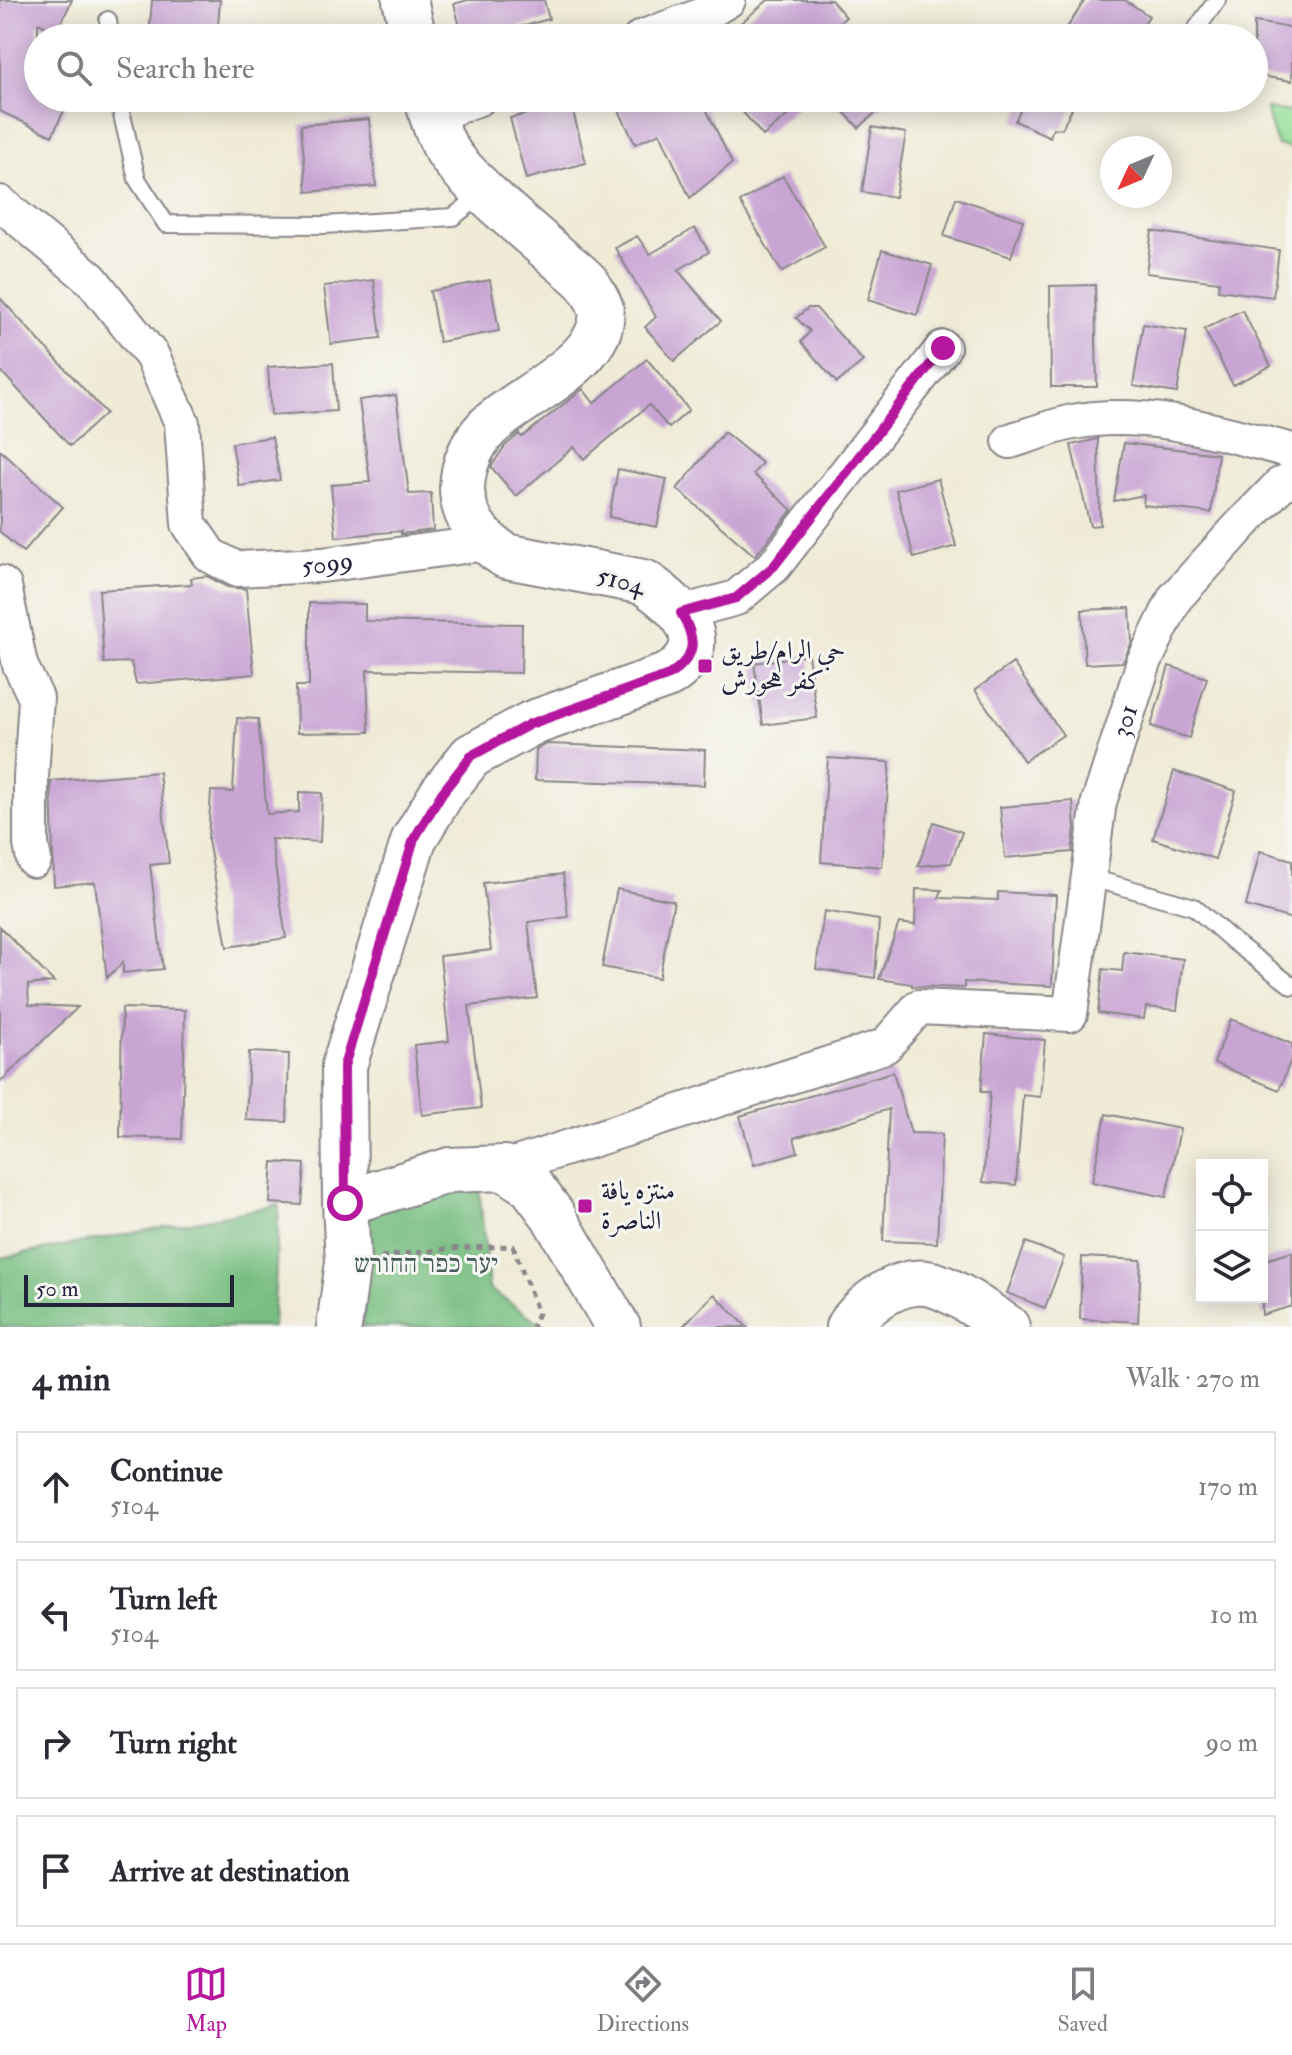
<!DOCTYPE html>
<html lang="en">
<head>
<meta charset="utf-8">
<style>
  body { margin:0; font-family:"IM FELL Double Pica",Amiri,"Frank Ruhl Libre",serif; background:#f7f7f7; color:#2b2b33 }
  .controls { position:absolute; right:24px; bottom:24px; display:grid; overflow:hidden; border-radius:0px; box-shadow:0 4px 20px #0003 }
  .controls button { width:72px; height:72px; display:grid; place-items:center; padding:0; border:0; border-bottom:2px solid #e1e1e2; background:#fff; color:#2b2b33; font:40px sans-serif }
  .compass { position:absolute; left:1100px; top:136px; width:72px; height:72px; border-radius:50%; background:#fff; box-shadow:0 4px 20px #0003; rotate:226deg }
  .scale { position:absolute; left:24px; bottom:20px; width:210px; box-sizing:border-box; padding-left:8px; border:4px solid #22223b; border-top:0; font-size:22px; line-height:28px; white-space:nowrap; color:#22223b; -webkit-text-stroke:6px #f6f6f2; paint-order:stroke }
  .stop { position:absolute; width:24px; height:24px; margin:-18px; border:6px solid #b5179e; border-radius:50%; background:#fff }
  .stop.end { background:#b5179e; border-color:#fff; box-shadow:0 2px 8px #0008 }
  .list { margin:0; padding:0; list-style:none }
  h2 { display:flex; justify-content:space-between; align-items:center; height:104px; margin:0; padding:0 32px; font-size:34px }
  h2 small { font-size:26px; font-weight:400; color:#7c7c81 }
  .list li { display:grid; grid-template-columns:52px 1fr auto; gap:24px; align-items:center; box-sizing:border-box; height:112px; margin:0 16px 16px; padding:0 16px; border:2px solid #e1e1e2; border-radius:0px }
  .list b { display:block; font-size:30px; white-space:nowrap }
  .list p { margin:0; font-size:26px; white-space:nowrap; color:#7c7c81 }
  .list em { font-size:26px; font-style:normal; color:#7c7c81 }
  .icon { flex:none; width:44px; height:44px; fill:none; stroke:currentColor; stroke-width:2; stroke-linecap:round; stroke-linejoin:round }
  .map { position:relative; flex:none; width:1292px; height:1327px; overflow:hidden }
  .search { position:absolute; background:#fff; box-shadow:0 4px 20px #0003; left:24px; right:24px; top:24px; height:88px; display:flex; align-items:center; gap:20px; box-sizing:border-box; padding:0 28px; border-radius:44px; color:#7c7c81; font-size:30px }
  .sheet { height:616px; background:#fff }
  nav { display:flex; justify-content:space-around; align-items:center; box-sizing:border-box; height:112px; border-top:2px solid #e1e1e2; background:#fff; font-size:22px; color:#7c7c81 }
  nav a { display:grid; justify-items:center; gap:4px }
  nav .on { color:#b5179e }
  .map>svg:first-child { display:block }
  .green { fill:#96df99; stroke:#5c806a; stroke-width:2 }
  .forest { fill:#78be81; stroke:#4d705e; stroke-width:2 }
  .building { fill:#c9a5d4 }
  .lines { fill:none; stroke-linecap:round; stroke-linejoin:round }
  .lane-casing { stroke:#898689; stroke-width:20 }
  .street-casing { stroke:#898689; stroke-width:38 }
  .secondary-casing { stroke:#898689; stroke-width:48 }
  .path { stroke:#898689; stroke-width:5; stroke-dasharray:6 6; stroke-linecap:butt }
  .lane { stroke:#fff; stroke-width:16 }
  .street { stroke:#fff; stroke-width:34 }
  .secondary { stroke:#fff; stroke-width:44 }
  .route { stroke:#b5179e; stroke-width:10 }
  .poi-dot { fill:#b5179e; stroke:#f6f6f2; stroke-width:3 }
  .labels { text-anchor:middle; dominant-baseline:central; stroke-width:6; stroke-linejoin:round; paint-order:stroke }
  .street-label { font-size:26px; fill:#22223b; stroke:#f6f6f2 }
  .poi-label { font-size:26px; fill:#22223b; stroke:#f6f6f2; text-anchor:start }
  .park-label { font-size:26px; fill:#455b57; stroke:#f6f6f2 }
</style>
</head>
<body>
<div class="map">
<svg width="1292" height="1327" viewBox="0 0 1292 1327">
  <rect width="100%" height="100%" fill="#f6f6f2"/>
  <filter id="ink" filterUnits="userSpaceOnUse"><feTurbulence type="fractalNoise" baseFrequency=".0125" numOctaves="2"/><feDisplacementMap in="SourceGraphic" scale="16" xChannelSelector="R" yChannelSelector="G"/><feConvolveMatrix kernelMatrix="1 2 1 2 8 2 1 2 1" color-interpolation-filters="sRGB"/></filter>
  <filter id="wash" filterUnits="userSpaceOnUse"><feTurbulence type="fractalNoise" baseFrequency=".006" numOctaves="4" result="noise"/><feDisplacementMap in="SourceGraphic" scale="32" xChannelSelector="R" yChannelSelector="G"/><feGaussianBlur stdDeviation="1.8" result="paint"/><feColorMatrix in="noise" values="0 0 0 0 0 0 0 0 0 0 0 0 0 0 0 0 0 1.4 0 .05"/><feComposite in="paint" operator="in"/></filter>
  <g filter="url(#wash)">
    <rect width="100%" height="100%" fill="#f0ebd7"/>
    <path class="green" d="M1266,109L1292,112V148L1277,145Z"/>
    <path class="forest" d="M478,1177L489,1289L546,1327H362L365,1305V1210Z
      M279,1205L273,1327H0V1258Z"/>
    <g id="blocks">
      <path class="building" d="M0,0H72L57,32L38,23V98H70L52,136L0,111Z
        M152,0H220L217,38H149Z
        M468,0H544L549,19L479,38H463L454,4Z
        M768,0H831L846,17L823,38H723Z
        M1085,0H1125L1149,16L1134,38H1086L1068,26Z
        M1254,22L1292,28V81L1254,75Z
        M613,98H701L732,163L690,198L660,133L635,144Z
        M731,98H809L763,136Z
        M831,98H891L859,128Z
        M1026,98H1077L1062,129L1053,128L1050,137L1015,121Z
        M571,103L586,163L526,179L510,118Z
        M369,119L376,186L307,192L301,125Z
        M872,127L906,133L895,197L862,192Z
        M783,176L825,247L782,272L740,202Z
        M956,198L1023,220L1011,257L944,236Z
        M695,228L709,252L678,270L721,321L674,361L645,327L656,317L615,248L637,236L650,254Z
        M1152,231L1279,250L1273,297L1218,290L1219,282L1146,273Z
        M882,250L932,265L917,315L868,300Z
        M374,280L381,338L331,344L324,286Z
        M490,280L499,331L439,342L430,291Z
        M1095,285L1097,387H1051L1050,286Z
        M0,298L106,413L70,446L0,370Z
        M808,308H816L863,361L837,383L801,342L810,331L796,318Z
        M1242,310L1271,366L1233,385L1204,329Z
        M1143,324L1187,331L1177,393L1133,386Z
        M647,359L689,410L669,428L649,405L584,459L574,447L516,496L491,467L505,446L519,434L522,437L583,389L594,403Z
        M333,363L336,411L271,415L268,367Z
        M396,395L409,494L431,493L433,530L401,534V531L336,537L331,485L370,482L359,400Z
        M724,432L762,463L753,474L792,510L755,556L677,489Z
        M272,437L280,480L239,486L232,443Z
        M1098,439L1100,525L1090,526L1071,445Z
        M1124,443L1218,454L1211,513L1143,505L1144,495L1114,501Z
        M0,450L63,507L23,552L0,532Z
        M618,469L667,479L657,527L609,517Z
        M938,479L956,546L914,558L896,490Z
        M207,576L227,587L246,589L254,674L136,684L131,662L104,663L99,590L192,584L191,578Z
        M309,603L365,604V621L522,624L521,673L367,670L369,732L297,733L296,686H309Z
        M1130,608L1132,642L1123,662L1085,664L1082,610Z
        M808,655L817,718L763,725L754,663Z
        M1013,663L1063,735L1024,761L975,690Z
        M1169,666L1207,678L1189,738L1151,726Z
        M237,718L258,719L267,814L299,812V792L322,793L320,842L271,839L286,938L227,947L208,840L211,791L233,792Z
        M547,744L705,750L704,785L535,780L536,749Z
        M828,758L890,762L882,867L821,862Z
        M1174,771L1236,791L1215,859L1153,839Z
        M159,772L169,863L150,865L163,969L123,973V962L107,978L95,882L54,886L51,781Z
        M1073,801L1075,828L1072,852L1005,858L1000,807Z
        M934,822L962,832L951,863L918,866Z
        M1260,851L1292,860V919L1246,906Z
        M563,874L568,917L528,922L537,998L469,1006L481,1108L422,1115L414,1045L449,1041L440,956L491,950L483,883Z
        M617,889L674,901L659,978L602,967Z
        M916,889L942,890L939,898L998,900V892L1056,895L1052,986L964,982V988L912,986V984L879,979L899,923L915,925Z
        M824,911L879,920L875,978L816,969Z
        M0,927L54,982L28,985L29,1005L78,1007L0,1082Z
        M1124,952L1183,959L1177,1010L1146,1007L1144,1019L1098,1013L1103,969L1122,971Z
        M122,1008L185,1010L182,1139L120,1137Z
        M1231,1019L1292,1044V1057L1279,1090L1214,1063Z
        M986,1034L1045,1040L1040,1097L1023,1095L1016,1185L983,1182L990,1092H981Z
        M249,1052L289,1054L287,1122L246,1120Z
        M893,1072L911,1133L942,1134L937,1243L883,1241L889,1109L794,1138L798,1152L754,1165L740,1116Z
        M1106,1114L1180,1129L1166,1197L1092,1182Z
        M273,1162L305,1164L302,1205L270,1203Z
        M1026,1242L1064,1257L1045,1308L1007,1293Z
        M1292,1252V1306L1262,1315V1261Z
        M1082,1257L1141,1260L1138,1322L1080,1319Z
        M714,1294L747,1327H682Z"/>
    </g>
  </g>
  <g filter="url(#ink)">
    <use href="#blocks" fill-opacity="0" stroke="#898689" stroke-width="2"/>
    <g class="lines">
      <defs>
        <path id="lane" d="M108,20L110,38
          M1190,38L1217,0
          M118,98L137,179L166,224L324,225L453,217L484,193
          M1088,877L1194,907L1233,941L1292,986"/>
        <g id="street">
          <path d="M641,38L703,15L728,0"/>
          <path d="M431,116L479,98"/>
          <path id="s1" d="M0,203L91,279L152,356L182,423L189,524L210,555L236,569L322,565L487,543"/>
          <path d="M1010,441C1029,435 1049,428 1068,423C1144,407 1219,432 1292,451"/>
          <path d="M0,583L4,586L20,665L36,698L31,777V844L34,860"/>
          <path d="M681,613L736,598L774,566L943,348"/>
          <path id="s2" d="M504,1168L885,1046L919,1007L1070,1014L1099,802L1144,662L1175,598L1244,522L1280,485L1292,479"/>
        </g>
        <path id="secondary" d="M405,0L414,38
          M345,1203L450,1170L504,1168L531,1186L552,1214L618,1327
          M339,1327L348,1262L345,1203L344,1066L414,839L442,793L471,756L530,724L669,675C719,642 678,605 644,582L506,556C482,541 462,518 462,488C463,465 471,445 487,428C516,398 608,361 601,310C600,303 591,289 587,283C578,273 565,264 555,255C522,226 486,197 457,164C442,147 432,119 427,98
          M848,1327C867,1301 904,1273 938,1286C962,1295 986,1313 1007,1327"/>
      </defs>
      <use href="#lane" class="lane-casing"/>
      <use href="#street" class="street-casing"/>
      <use href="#secondary" class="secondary-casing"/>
      <path class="path" d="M381,1257L446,1249L513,1246L538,1313L532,1327"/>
      <use href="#lane" class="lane"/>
      <use href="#street" class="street"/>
      <use href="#secondary" class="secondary"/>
    </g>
  </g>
  <g class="lines" filter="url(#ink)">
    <path class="route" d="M345,1203L344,1066L414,839L442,793L471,756L530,724L669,675C697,656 697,640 681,613L736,598L774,566L943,348"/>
  </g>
  <g class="poi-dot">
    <rect x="697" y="658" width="16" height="16" rx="4"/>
    <rect x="577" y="1198" width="16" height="16" rx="4"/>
  </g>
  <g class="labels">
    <g class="street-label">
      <text stroke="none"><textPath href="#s1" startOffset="550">5099</textPath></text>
      <text transform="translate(621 581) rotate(15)">5104</text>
      <text stroke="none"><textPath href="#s2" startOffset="902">301</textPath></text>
    </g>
    <g class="poi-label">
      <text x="721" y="651">حي الرام/طريق<tspan x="721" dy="30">كفر هحورش</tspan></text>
      <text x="601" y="1191">منتزه يافة<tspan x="601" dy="30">الناصرة</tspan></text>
    </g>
    <g class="park-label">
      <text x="426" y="1264">יער כפר החורש</text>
    </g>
  </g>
</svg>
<div class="controls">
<button><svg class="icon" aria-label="locate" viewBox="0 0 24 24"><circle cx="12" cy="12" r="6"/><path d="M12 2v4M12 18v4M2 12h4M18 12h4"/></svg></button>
<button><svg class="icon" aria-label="layers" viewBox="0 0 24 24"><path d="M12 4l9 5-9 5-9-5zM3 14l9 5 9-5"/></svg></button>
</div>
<svg class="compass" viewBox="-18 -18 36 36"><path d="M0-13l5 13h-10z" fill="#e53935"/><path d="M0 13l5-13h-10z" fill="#7c7c81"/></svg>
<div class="scale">50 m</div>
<div class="stop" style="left:345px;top:1203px"></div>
<div class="stop end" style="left:943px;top:348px"></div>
<div class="search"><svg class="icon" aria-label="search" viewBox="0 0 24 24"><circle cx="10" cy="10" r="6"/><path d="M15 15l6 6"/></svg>Search here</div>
</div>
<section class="sheet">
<h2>4 min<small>Walk · 270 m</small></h2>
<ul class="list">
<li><svg class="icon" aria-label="ahead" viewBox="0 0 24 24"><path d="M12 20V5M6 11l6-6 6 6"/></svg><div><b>Continue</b><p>5104</p></div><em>170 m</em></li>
<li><svg class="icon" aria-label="left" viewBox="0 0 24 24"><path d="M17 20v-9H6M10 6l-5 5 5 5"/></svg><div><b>Turn left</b><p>5104</p></div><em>10 m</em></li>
<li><svg class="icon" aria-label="right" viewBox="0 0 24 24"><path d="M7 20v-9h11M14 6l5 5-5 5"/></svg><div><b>Turn right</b></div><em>90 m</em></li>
<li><svg class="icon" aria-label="arrive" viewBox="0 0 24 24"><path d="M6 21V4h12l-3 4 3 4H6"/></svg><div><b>Arrive at destination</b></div></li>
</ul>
</section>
<nav>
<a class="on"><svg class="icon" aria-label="map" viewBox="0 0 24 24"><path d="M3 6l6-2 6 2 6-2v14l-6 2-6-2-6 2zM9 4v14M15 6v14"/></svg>Map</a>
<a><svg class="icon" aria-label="directions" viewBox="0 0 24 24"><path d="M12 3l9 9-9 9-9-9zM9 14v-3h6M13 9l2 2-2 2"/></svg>Directions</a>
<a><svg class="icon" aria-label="saved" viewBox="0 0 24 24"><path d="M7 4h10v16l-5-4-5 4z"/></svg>Saved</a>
</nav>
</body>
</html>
